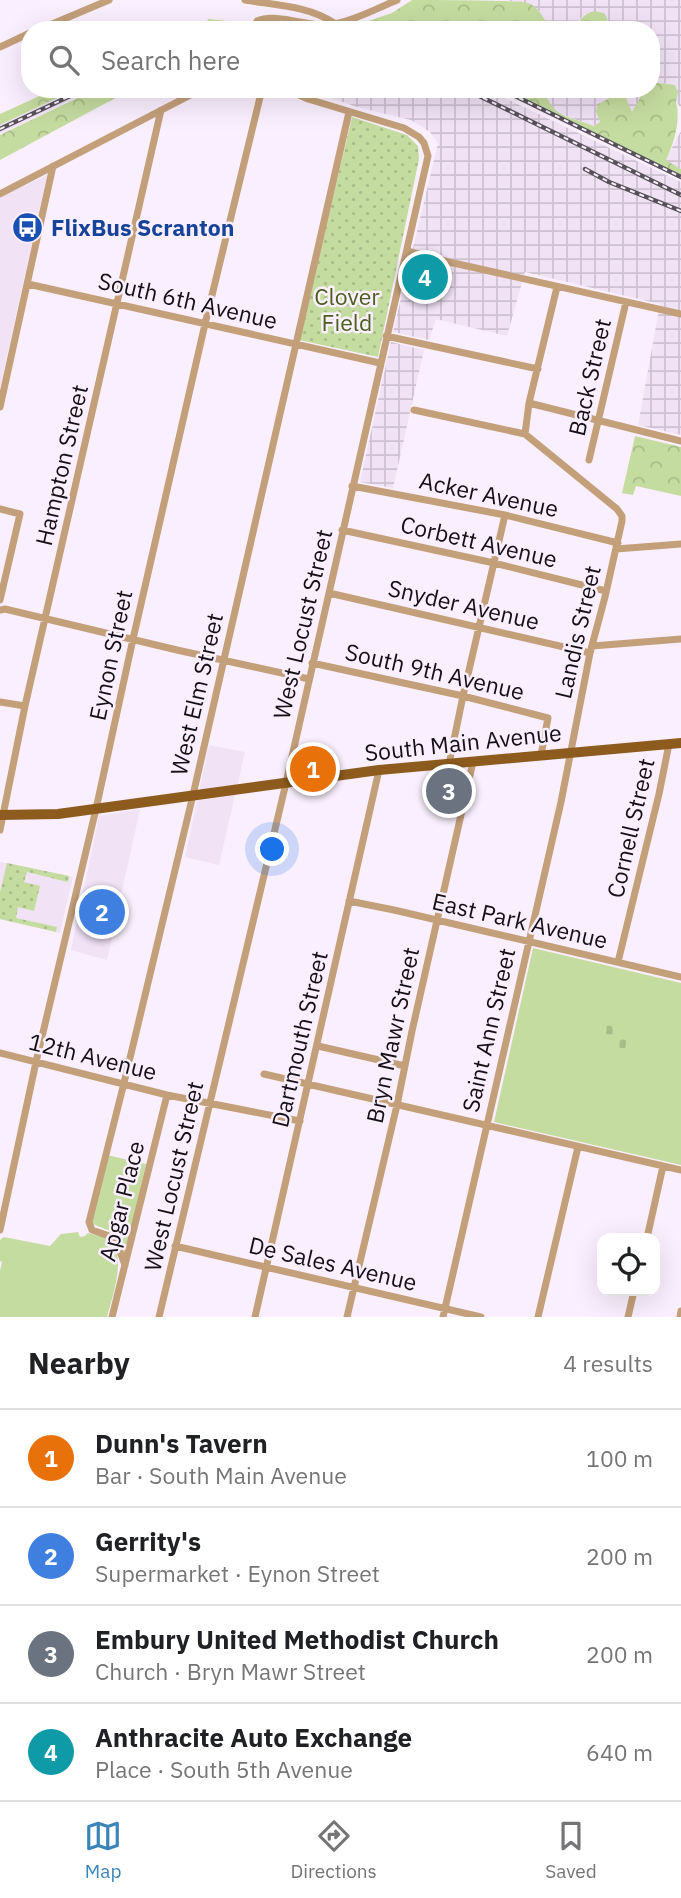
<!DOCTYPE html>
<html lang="en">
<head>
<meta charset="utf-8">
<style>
  body { margin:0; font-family:"IBM Plex Sans",sans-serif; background:#f2f2f2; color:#202124 }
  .controls { position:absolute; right:21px; bottom:21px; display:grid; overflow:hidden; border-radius:14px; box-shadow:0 7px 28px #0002 }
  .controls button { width:63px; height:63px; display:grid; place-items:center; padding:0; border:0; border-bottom:2px solid #e0e0e0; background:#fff; color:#202124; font:35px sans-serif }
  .you { position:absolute; left:273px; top:850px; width:24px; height:24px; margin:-18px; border:5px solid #fff; border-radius:50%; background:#1a73e8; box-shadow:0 0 0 10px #1a73e833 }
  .badge { display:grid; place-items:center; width:46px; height:46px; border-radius:50%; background:#3b84b8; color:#fff; font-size:23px; font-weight:700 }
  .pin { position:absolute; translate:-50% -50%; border:4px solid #fff; box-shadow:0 2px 7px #0006 }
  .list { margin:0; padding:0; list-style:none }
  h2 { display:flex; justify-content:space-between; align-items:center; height:91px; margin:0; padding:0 28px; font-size:30px }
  h2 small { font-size:23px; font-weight:400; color:#757577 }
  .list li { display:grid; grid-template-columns:46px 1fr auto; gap:21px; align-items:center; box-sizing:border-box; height:98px; padding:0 28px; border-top:2px solid #e0e0e0 }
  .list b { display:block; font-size:26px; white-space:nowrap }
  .list p { margin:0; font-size:23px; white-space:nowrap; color:#757577 }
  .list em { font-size:23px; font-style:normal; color:#757577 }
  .icon { flex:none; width:38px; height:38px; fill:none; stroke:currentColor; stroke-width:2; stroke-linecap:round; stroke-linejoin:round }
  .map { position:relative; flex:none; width:681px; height:1317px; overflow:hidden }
  .search { position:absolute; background:#fff; box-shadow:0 7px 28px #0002; left:21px; right:21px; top:21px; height:77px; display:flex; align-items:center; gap:18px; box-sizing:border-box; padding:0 24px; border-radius:28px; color:#757577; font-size:26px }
  .sheet { height:483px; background:#fff }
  nav { display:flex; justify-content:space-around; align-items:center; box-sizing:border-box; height:98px; border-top:2px solid #e0e0e0; background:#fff; font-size:19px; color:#757577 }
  nav a { display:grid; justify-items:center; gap:4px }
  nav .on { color:#3b84b8 }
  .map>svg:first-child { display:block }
  .built { fill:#f1e2f6 }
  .industrial { fill:url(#industrial-grid) }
  .grass { fill:#c5dca0 }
  .forest { fill:url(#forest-crowns) }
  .cemetery { fill:url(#cemetery-stones) }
  .park { fill:url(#park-dots) }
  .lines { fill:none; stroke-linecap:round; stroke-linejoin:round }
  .minor { stroke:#c39f7a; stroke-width:7 }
  .primary { stroke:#8d5b1d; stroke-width:10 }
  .rail-casing { stroke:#575159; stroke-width:4.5 }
  .rail { stroke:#faeffe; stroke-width:2; stroke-dasharray:5; stroke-linecap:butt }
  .labels { text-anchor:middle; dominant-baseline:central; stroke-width:5; stroke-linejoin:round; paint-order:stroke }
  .transit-label { font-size:23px; font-weight:bold; fill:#164399; stroke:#faeffe; text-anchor:start }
  .park-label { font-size:23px; fill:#4b5f1f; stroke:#faeffe }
  .street-label { font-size:23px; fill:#141015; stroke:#faeffe }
</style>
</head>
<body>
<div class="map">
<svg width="681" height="1317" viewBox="0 0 681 1317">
  <defs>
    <pattern id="industrial-grid" width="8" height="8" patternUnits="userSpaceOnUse" patternTransform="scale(1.75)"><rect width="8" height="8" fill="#f1e2f6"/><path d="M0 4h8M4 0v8" fill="none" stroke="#cec1d2"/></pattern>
    <pattern id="forest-crowns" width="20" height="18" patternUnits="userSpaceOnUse" patternTransform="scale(1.75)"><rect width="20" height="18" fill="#c5dca0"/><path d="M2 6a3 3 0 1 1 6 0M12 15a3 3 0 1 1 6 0" fill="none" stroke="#a8bc89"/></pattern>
    <pattern id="cemetery-stones" width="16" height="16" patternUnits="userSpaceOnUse" patternTransform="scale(1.75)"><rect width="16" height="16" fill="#c5dca0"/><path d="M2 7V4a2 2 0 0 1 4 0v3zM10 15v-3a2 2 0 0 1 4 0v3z" fill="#a8bc89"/></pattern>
    <pattern id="park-dots" width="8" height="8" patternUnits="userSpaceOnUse" patternTransform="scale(1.75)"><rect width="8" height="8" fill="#c5dca0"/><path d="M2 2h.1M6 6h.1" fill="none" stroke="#a8bc89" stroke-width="1.8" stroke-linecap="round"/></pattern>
  </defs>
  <rect width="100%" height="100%" fill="#faeffe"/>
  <path class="built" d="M76,89H94L0,134V125Z
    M47,175L0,387V197Z
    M209,745L245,752L219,865L185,857Z
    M140,809L107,960L71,950L99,816Z
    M0,862L73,877L60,933L0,919Z"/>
  <path class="industrial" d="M503,0H681V108L676,102L678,93L670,84L651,82V30H609L607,18L585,14L579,20L575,30H552L545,23L540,11L521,2Z
    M326,89H486L681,182V435L638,425L660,304L525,272L507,336L436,319L429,340L393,332L438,143L430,132L411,120L357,107L325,96Z
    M545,89H615L608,99L600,122L594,126L563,115L549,106Z
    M622,89H645L632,113L625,99Z
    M681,131V169L665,161Z
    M391,342L424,350L393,488L360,482Z"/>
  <path class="grass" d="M533,948L681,983V1165L494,1122Z
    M107,1155L146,1164L125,1256L117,1234L93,1224L91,1219Z
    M78,1232L80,1237L85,1236L88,1233C95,1235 104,1236 109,1240C128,1255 112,1297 107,1317H0V1271L2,1262L0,1261V1240L4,1237L50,1246L61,1234Z"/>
  <path class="forest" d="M412,0C442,0 475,0 505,1C514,2 524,0 532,5C541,10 545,22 552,30H342L392,13Z
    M594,11L604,13L607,18L609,30H575C579,19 583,15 594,11Z
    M208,19L244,23L245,30H205Z
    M265,22L314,30H257L260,24Z
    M651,82L675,85L678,93L676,102C681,120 674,143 666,160L681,169V179L496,89H545C549,117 572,117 594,126L600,122L596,111L598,104L608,99L615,89H622L632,112L645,89H651Z
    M55,89H76L0,125V114Z
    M96,89H132L0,160V135Z
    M635,436L681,447V496L636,486L633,495L622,493Z"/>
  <path class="cemetery" d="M607,1025L629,1029L625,1049L605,1044Z"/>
  <path class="park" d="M352,117L407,135L418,146L419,159L378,357L299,340Z
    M7,863L69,876L68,882L27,872L24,882L40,886L34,911L18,907L16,918L57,927L56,932L0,919V892Z"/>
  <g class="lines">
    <path class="minor" d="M245,0C275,5 309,6 334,23
      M38,30L109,0
      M253,30L257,21C275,13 304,25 323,25C343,26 378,8 397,0
      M0,47L30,33
      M0,194L202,89
      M407,251L449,262L681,314
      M28,284L380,363
      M386,336L538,369
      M529,403L681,441
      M0,407L53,166
      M414,410L525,434L617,509L622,516V521L605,597L590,653L561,802L443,1317
      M525,434L529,403L557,287
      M589,460L626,302
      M352,486L505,515L618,543
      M0,509L20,514L0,600
      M342,530L494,563L606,591
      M616,549L681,544
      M329,593L590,653
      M0,610L5,609L177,650L309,679
      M592,646L681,639
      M312,663L463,696L548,718L541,755
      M0,702L25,706
      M449,764L463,696L505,515
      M0,830L25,706L161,110
      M349,901L394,910L681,977
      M618,962L659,794L669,744
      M318,1046L405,1066
      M0,1053L167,1095L300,1121
      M264,1074L681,1170
      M0,1230L36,1062L96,809L133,639L205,324L262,89
      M647,1238L663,1166
      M175,1246L481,1317
      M125,1265L115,1238L92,1230L89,1222L124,1083L193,795L349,112
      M112,1317L167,1095
      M159,1317L286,783L428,156L424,143L419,137L404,128L308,99L286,89
      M255,1317L379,770
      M347,1317L397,1105L412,1031L473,762
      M538,1317L578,1147
      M628,1317L634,1291
      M680,1317L681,1311"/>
    <path class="primary" d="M0,815L58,814L379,770L681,743"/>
    <defs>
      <path id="rail" d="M465,89L681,195
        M501,89L681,177
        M0,129L85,89
        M585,169L609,182L681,211"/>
    </defs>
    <use href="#rail" class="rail-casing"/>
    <use href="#rail" class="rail"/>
  </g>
  <defs>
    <symbol id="bus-disc" viewBox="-11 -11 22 22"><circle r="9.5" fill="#1a4fb4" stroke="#faeffe"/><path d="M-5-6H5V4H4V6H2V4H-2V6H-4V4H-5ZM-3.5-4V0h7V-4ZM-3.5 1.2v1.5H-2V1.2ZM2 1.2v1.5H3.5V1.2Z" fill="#fff"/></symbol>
  </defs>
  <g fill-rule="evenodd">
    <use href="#bus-disc" x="10" y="210" width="35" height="35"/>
  </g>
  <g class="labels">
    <g class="transit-label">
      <text x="51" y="227">FlixBus Scranton</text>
    </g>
    <g class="park-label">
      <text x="347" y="296">Clover<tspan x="347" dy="26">Field</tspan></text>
    </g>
    <g class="street-label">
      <text transform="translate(188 300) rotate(13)">South 6th Avenue</text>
      <text transform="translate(589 377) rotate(-77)">Back Street</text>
      <text transform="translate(61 465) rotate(-77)">Hampton Street</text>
      <text transform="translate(489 494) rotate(12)">Acker Avenue</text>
      <text transform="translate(479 541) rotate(13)">Corbett Avenue</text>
      <text transform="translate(464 604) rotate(13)">Snyder Avenue</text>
      <text transform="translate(302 624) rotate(-77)">West Locust Street</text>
      <text transform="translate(577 632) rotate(-77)">Landis Street</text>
      <text transform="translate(110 655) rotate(-78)">Eynon Street</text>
      <text transform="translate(435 671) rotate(13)">South 9th Avenue</text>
      <text transform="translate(196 694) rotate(-77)">West Elm Street</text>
      <text transform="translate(463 742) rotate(-6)">South Main Avenue</text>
      <text transform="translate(630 828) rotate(-77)">Cornell Street</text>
      <text transform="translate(520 920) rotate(13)">East Park Avenue</text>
      <text transform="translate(488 1030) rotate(-77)">Saint Ann Street</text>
      <text transform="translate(392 1035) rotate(-78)">Bryn Mawr Street</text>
      <text transform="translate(299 1039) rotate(-77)">Dartmouth Street</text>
      <text transform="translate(93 1056) rotate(14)">12th Avenue</text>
      <text transform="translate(173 1176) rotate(-77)">West Locust Street</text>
      <text transform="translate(121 1201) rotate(-76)">Apgar Place</text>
      <text transform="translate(333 1263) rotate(13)">De Sales Avenue</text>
    </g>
  </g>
</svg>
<div class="controls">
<button><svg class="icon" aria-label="locate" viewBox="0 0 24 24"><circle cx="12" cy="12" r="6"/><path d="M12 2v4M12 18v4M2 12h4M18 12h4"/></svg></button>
</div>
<div class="you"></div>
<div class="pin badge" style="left:313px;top:769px;background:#e8710a">1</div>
<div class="pin badge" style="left:102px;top:912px;background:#3f7fe0">2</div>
<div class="pin badge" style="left:449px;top:791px;background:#6b7280">3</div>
<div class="pin badge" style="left:425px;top:277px;background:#0f9aa8">4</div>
<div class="search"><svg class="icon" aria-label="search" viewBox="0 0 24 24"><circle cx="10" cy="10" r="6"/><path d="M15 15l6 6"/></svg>Search here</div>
</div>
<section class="sheet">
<h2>Nearby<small>4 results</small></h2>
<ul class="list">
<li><span class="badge" style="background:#e8710a">1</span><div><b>Dunn's Tavern</b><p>Bar · South Main Avenue</p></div><em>100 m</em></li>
<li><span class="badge" style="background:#3f7fe0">2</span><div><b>Gerrity's</b><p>Supermarket · Eynon Street</p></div><em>200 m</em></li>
<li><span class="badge" style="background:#6b7280">3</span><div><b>Embury United Methodist Church</b><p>Church · Bryn Mawr Street</p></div><em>200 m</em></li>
<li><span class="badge" style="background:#0f9aa8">4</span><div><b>Anthracite Auto Exchange</b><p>Place · South 5th Avenue</p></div><em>640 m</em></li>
</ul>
</section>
<nav>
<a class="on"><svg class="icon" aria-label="map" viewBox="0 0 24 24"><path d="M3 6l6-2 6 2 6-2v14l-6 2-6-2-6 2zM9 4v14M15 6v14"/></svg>Map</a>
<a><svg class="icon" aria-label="directions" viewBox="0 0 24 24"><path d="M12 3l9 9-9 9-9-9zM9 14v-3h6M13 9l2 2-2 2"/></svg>Directions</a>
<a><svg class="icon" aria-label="saved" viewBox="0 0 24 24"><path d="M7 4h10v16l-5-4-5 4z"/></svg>Saved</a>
</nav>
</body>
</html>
